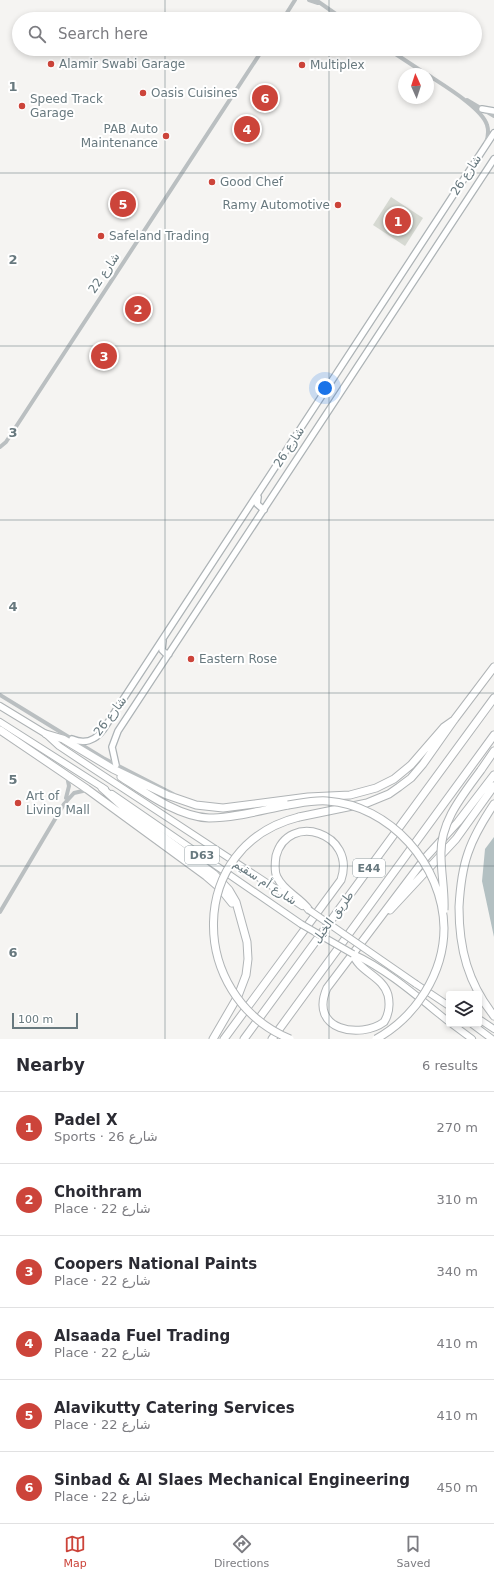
<!DOCTYPE html>
<html lang="en">
<head>
<meta charset="utf-8">
<style>
  body { margin:0; font-family:"DejaVu Sans","Noto Sans Arabic",sans-serif; background:#f7f7f7; color:#2b2b33 }
  .controls { position:absolute; right:12px; bottom:12px; display:grid; overflow:hidden; border-radius:4px; box-shadow:0 2px 6px #0003 }
  .controls button { width:36px; height:36px; display:grid; place-items:center; padding:0; border:0; border-bottom:1px solid #e1e1e2; background:#fff; color:#2b2b33; font:20px sans-serif }
  .compass { position:absolute; left:398px; top:68px; width:36px; height:36px; border-radius:50%; background:#fff; box-shadow:0 2px 6px #0003; rotate:357deg }
  .scale { position:absolute; left:12px; bottom:10px; width:66px; box-sizing:border-box; padding-left:4px; border:2px solid #68797f; border-top:0; font-size:11px; line-height:14px; white-space:nowrap; color:#68797f; -webkit-text-stroke:3px #fff; paint-order:stroke }
  .you { position:absolute; left:325px; top:388px; width:14px; height:14px; margin:-10px; border:3px solid #fff; border-radius:50%; background:#1a73e8; box-shadow:0 0 0 6px #1a73e833 }
  .badge { display:grid; place-items:center; width:26px; height:26px; border-radius:50%; background:#cc443a; color:#fff; font-size:13px; font-weight:700 }
  .pin { position:absolute; translate:-50% -50%; border:2px solid #fff; box-shadow:0 1px 4px #0006 }
  .list { margin:0; padding:0; list-style:none }
  h2 { display:flex; justify-content:space-between; align-items:center; height:52px; margin:0; padding:0 16px; font-size:17px }
  h2 small { font-size:13px; font-weight:400; color:#7c7c81 }
  .list li { display:grid; grid-template-columns:26px 1fr auto; gap:12px; align-items:center; box-sizing:border-box; height:72px; padding:0 16px; border-top:1px solid #e1e1e2 }
  .list b { display:block; font-size:15px; white-space:nowrap }
  .list p { margin:0; font-size:13px; white-space:nowrap; color:#7c7c81 }
  .list em { font-size:13px; font-style:normal; color:#7c7c81 }
  .icon { flex:none; width:22px; height:22px; fill:none; stroke:currentColor; stroke-width:2; stroke-linecap:round; stroke-linejoin:round }
  .map { position:relative; flex:none; width:494px; height:1039px; overflow:hidden }
  .search { position:absolute; background:#fff; box-shadow:0 2px 6px #0003; left:12px; right:12px; top:12px; height:44px; display:flex; align-items:center; gap:10px; box-sizing:border-box; padding:0 14px; border-radius:22px; color:#7c7c81; font-size:15px }
  .sheet { height:484px; background:#fff }
  nav { display:flex; justify-content:space-around; align-items:center; box-sizing:border-box; height:56px; border-top:1px solid #e1e1e2; background:#fff; font-size:11px; color:#7c7c81 }
  nav a { display:grid; justify-items:center; gap:2px }
  nav .on { color:#cc443a }
  .map>svg:first-child { display:block }
  .green { fill:#d6d9d2 }
  .water { fill:#b3c0c2 }
  .lines { fill:none; stroke-linecap:round; stroke-linejoin:round }
  .secondary-casing { stroke:#adb3b6; stroke-width:8 }
  .primary-casing { stroke:#aeb3b5; stroke-width:8 }
  .motorway-casing { stroke:#b0b4b6; stroke-width:9 }
  .minor { stroke:#babfc1; stroke-width:4 }
  .secondary { stroke:#fff; stroke-width:5.5 }
  .primary { stroke:#fff; stroke-width:6 }
  .motorway { stroke:#fff; stroke-width:7 }
  .primary-bridge-casing { stroke:#aeb3b5; stroke-width:8; stroke-linecap:butt }
  .motorway-bridge-casing { stroke:#b0b4b6; stroke-width:9; stroke-linecap:butt }
  .primary-bridge { stroke:#fff; stroke-width:6 }
  .motorway-bridge { stroke:#fff; stroke-width:7 }
  .grid { fill:none; stroke:#68797f; stroke-width:1; stroke-opacity:0.55 }
  .poi-dot { fill:#cc443a; stroke:#fff; stroke-width:1.5 }
  .labels { text-anchor:middle; dominant-baseline:central; stroke-width:4; stroke-linejoin:round; paint-order:stroke }
  .shield { fill:#fff; stroke:#95a1a5; stroke-width:1 }
  .shield-label { font-size:11px; font-weight:bold; fill:#68797f }
  .poi-label { font-size:12px; fill:#68797f; stroke:#fff; text-anchor:start }
  .street-label { font-size:12px; fill:#68797f; stroke:#fff }
  .grid-label { font-size:13px; text-anchor:middle; font-weight:bold; fill:#68797f; stroke:#fff; stroke-width:4; stroke-linejoin:round; paint-order:stroke }
</style>
</head>
<body>
<div class="map">
<svg width="494" height="1039" viewBox="0 0 494 1039">
  <rect width="100%" height="100%" fill="#f5f4f2"/>
  <path class="green" d="M391,197L423,218L405,246L373,225Z"/>
  <path class="water" d="M494,837V937L482,881L485,849Z"/>
  <g class="lines">
    <defs>
      <path id="secondary" d="M482,109L494,111
        M258,497L257,504L264,510
        M163,641L162,650L165,653L169,654
        M72,739C84,744 95,741 103,730L494,133
        M116,765L112,747L118,731L494,159"/>
      <path id="primary" d="M0,706L46,734L59,746L95,770L302,906
        M0,722L105,789
        M112,794L301,924
        M353,954C388,970 419,998 449,1022
        M416,984L449,1006
        M479,1019L494,1029
        M452,1024L472,1039
        M472,1024L492,1039"/>
      <path id="motorway" d="M0,730L87,789L206,876L220,888L232,903
        M46,734L63,739L113,769L167,795L196,805L223,808L308,797L350,795L376,788L394,779L411,765L444,727L454,720
        M481,770L494,751
        M121,777C146,793 179,817 209,818C235,818 262,810 288,805
        M102,788L123,807L214,874L229,890L236,902L247,942L248,959L246,975L238,996L213,1039
        M494,804C484,819 474,835 468,853C462,870 460,889 459,907C459,949 468,983 494,1016
        M299,817L367,803L389,794L399,787L411,778L423,764L454,720L494,667
        M390,910L456,839L494,786
        M353,954C359,972 383,976 388,995C390,1004 389,1014 384,1022C361,1039 308,1031 327,988L426,857L458,822L494,775
        M224,1039L341,880C357,833 288,811 276,856C275,863 274,871 277,877C284,892 300,897 309,910
        M244,1039L494,698
        M272,1039L494,735"/>
    </defs>
    <use href="#secondary" class="secondary-casing"/>
    <use href="#primary" class="primary-casing"/>
    <use href="#motorway" class="motorway-casing"/>
    <path class="minor" d="M309,0L318,3
      M316,0L343,19
      M283,19L295,0
      M388,49L426,74
      M428,75C443,85 482,108 487,125C489,131 488,137 486,143
      M467,100L494,116
      M0,447L6,442L263,49
      M0,695L103,758L173,794
      M66,798L69,786L67,776
      M0,912L64,804L74,793L87,790"/>
    <use href="#secondary" class="secondary"/>
    <use href="#primary" class="primary"/>
    <use href="#motorway" class="motorway"/>
    <defs>
      <path id="primary-bridge" d="M309,910L416,984
        M301,924L353,954"/>
      <path id="motorway-bridge" d="M288,805C301,803 314,800 327,801C390,805 443,865 444,928C444,973 416,1017 376,1039
        M444,910C445,892 441,873 441,855C440,822 462,796 481,770
        M290,1039C187,996 186,845 299,817"/>
    </defs>
    <use href="#primary-bridge" class="primary-bridge-casing"/>
    <use href="#motorway-bridge" class="motorway-bridge-casing"/>
    <use href="#primary-bridge" class="primary-bridge"/>
    <use href="#motorway-bridge" class="motorway-bridge"/>
  </g>
  <path class="grid" d="M165,0V19M329,0V19M165,49V1039M329,49V1039M0,173H494M0,346H494M0,520H494M0,693H494M0,866H494"/>
  <g class="poi-dot">
    <circle cx="51" cy="64" r="4"/>
    <circle cx="302" cy="65" r="4"/>
    <circle cx="143" cy="93" r="4"/>
    <circle cx="22" cy="106" r="4"/>
    <circle cx="166" cy="136" r="4"/>
    <circle cx="212" cy="182" r="4"/>
    <circle cx="338" cy="205" r="4"/>
    <circle cx="101" cy="236" r="4"/>
    <circle cx="191" cy="659" r="4"/>
    <circle cx="18" cy="803" r="4"/>
  </g>
  <g class="labels">
    <g class="shield">
      <rect x="185" y="846" width="34" height="18" rx="3"/>
      <rect x="353" y="859" width="32" height="18" rx="3"/>
    </g>
    <g class="shield-label">
      <text x="202" y="855">D63</text>
      <text x="369" y="868">E44</text>
    </g>
    <g class="poi-label">
      <text x="59" y="64">Alamir Swabi Garage</text>
      <text x="310" y="65">Multiplex</text>
      <text x="151" y="93">Oasis Cuisines</text>
      <text x="30" y="99">Speed Track<tspan x="30" dy="14">Garage</tspan></text>
      <text x="158" y="129" text-anchor="end">PAB Auto<tspan x="158" dy="14">Maintenance</tspan></text>
      <text x="220" y="182">Good Chef</text>
      <text x="330" y="205" text-anchor="end">Ramy Automotive</text>
      <text x="109" y="236">Safeland Trading</text>
      <text x="199" y="659">Eastern Rose</text>
      <text x="26" y="796">Art of<tspan x="26" dy="14">Living Mall</tspan></text>
    </g>
    <g class="street-label">
      <text transform="translate(466 175) rotate(-57)">شارع 26</text>
      <text transform="translate(104 273) rotate(-56)">شارع 22</text>
      <text transform="translate(289 447) rotate(-57)">شارع 26</text>
      <text transform="translate(110 716) rotate(-53)">شارع 26</text>
      <text transform="translate(265 882) rotate(33)">شارع أم سقيم</text>
      <text transform="translate(333 917) rotate(-54)">طريق الخيل</text>
    </g>
  </g>
  <g class="grid-label">
    <text x="13" y="91">1</text>
    <text x="13" y="264">2</text>
    <text x="13" y="437">3</text>
    <text x="13" y="611">4</text>
    <text x="13" y="784">5</text>
    <text x="13" y="957">6</text>
  </g>
</svg>
<div class="controls">
<button><svg class="icon" aria-label="layers" viewBox="0 0 24 24"><path d="M12 4l9 5-9 5-9-5zM3 14l9 5 9-5"/></svg></button>
</div>
<svg class="compass" viewBox="-18 -18 36 36"><path d="M0-13l5 13h-10z" fill="#e53935"/><path d="M0 13l5-13h-10z" fill="#7c7c81"/></svg>
<div class="scale">100 m</div>
<div class="you"></div>
<div class="pin badge" style="left:398px;top:221px">1</div>
<div class="pin badge" style="left:138px;top:309px">2</div>
<div class="pin badge" style="left:104px;top:356px">3</div>
<div class="pin badge" style="left:247px;top:129px">4</div>
<div class="pin badge" style="left:123px;top:204px">5</div>
<div class="pin badge" style="left:265px;top:98px">6</div>
<div class="search"><svg class="icon" aria-label="search" viewBox="0 0 24 24"><circle cx="10" cy="10" r="6"/><path d="M15 15l6 6"/></svg>Search here</div>
</div>
<section class="sheet">
<h2>Nearby<small>6 results</small></h2>
<ul class="list">
<li><span class="badge">1</span><div><b>Padel X</b><p>Sports · شارع 26</p></div><em>270 m</em></li>
<li><span class="badge">2</span><div><b>Choithram</b><p>Place · شارع 22</p></div><em>310 m</em></li>
<li><span class="badge">3</span><div><b>Coopers National Paints</b><p>Place · شارع 22</p></div><em>340 m</em></li>
<li><span class="badge">4</span><div><b>Alsaada Fuel Trading</b><p>Place · شارع 22</p></div><em>410 m</em></li>
<li><span class="badge">5</span><div><b>Alavikutty Catering Services</b><p>Place · شارع 22</p></div><em>410 m</em></li>
<li><span class="badge">6</span><div><b>Sinbad &amp; Al Slaes Mechanical Engineering</b><p>Place · شارع 22</p></div><em>450 m</em></li>
</ul>
</section>
<nav>
<a class="on"><svg class="icon" aria-label="map" viewBox="0 0 24 24"><path d="M3 6l6-2 6 2 6-2v14l-6 2-6-2-6 2zM9 4v14M15 6v14"/></svg>Map</a>
<a><svg class="icon" aria-label="directions" viewBox="0 0 24 24"><path d="M12 3l9 9-9 9-9-9zM9 14v-3h6M13 9l2 2-2 2"/></svg>Directions</a>
<a><svg class="icon" aria-label="saved" viewBox="0 0 24 24"><path d="M7 4h10v16l-5-4-5 4z"/></svg>Saved</a>
</nav>
</body>
</html>
